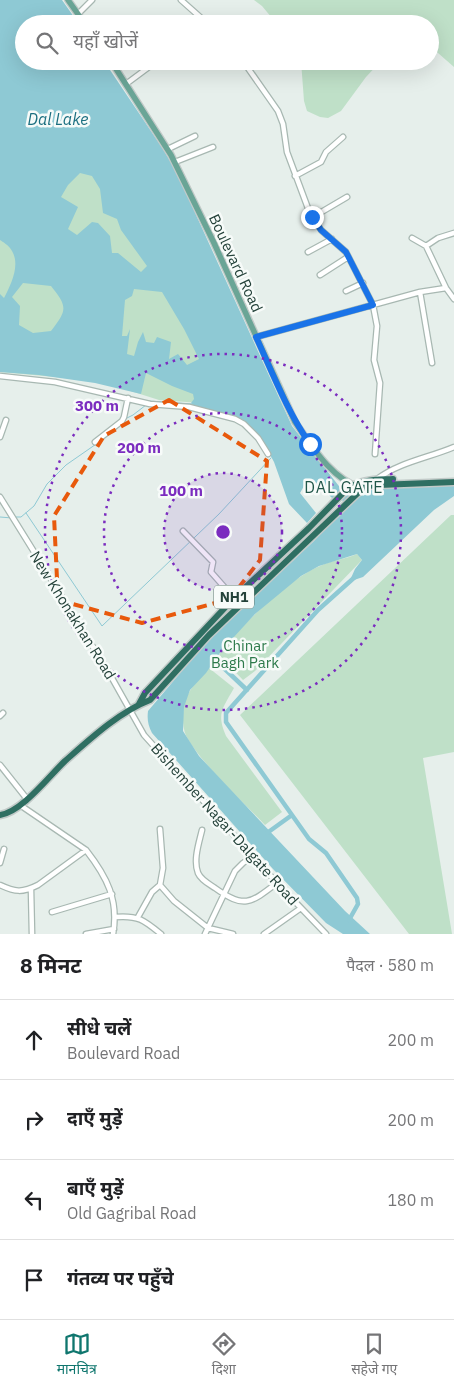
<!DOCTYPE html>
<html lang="hi">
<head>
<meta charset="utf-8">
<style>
  body { margin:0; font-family:"IBM Plex Sans","Noto Sans Devanagari",sans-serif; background:#f2f2f2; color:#202124 }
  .stop { position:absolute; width:15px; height:15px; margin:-11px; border:4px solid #1a73e8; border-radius:50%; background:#fff }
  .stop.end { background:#1a73e8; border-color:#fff; box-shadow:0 1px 5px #0008 }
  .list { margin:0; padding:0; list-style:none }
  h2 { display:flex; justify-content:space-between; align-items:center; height:65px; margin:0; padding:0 20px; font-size:21px }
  h2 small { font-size:16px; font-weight:400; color:#757577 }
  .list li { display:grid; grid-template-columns:32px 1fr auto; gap:15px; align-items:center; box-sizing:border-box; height:80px; padding:0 20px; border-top:1px solid #e0e0e0 }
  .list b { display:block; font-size:19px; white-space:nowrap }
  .list p { margin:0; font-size:16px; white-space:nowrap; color:#757577 }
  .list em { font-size:16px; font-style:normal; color:#757577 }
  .icon { flex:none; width:28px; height:28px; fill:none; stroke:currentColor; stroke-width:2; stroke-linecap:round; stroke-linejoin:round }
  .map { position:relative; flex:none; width:454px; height:934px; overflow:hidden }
  .search { position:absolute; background:#fff; box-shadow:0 5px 20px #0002; left:15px; right:15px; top:15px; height:55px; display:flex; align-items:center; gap:12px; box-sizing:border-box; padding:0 18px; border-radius:28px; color:#757577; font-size:19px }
  .sheet { height:385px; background:#fff }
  nav { display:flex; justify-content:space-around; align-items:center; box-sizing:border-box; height:70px; border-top:1px solid #e0e0e0; background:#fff; font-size:14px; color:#757577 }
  nav a { display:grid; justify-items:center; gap:2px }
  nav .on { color:#0f766e }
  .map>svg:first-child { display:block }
  .green { fill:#bfe0c8 }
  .water { fill:#8ec9d4; fill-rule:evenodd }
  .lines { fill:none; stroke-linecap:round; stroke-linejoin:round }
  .stream { stroke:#8ec9d4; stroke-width:1 }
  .canal { stroke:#8ec9d4; stroke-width:4.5 }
  .minor-casing { stroke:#a8b8b2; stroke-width:7 }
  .major-casing { stroke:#c2cac8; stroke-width:8 }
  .highway-casing { stroke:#c2cac8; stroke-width:9 }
  .minor { stroke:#fff; stroke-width:4.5 }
  .major { stroke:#6aa596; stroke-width:5.5 }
  .highway { stroke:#2f6f62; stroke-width:6 }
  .route { stroke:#1a73e8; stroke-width:6 }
  .marked { fill:none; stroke:#e8590c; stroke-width:4; stroke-dasharray:10 6; stroke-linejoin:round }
  .ring { fill:none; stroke:#7b2cbf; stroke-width:2.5; stroke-dasharray:2.5 5 }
  .labels { text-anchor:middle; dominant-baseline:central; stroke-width:5; stroke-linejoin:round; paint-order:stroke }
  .shield { fill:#f7fbf9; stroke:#637a73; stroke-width:1 }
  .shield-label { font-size:14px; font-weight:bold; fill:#24423a }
  .street-label { font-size:15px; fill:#24423a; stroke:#f7fbf9 }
  .park-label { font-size:15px; fill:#2d7a4b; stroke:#f7fbf9 }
  .water-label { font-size:16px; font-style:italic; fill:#1c6f80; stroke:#f7fbf9 }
  .neighbourhood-label { font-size:16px; letter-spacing:1px; fill:#1f5548; stroke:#f7fbf9 }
  .centre { fill:#7b2cbf; stroke:#f7fbf9; stroke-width:2.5 }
  .ring-label { font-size:15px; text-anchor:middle; font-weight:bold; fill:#7b2cbf; stroke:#f7fbf9; stroke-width:5; stroke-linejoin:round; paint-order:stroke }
</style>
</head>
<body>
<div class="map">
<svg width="454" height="934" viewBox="0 0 454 934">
  <rect width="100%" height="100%" fill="#e6efeb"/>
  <path class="green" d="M254,0H454V67L430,46V24H277L262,6Z
    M0,19L24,24V61L256,407L159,400L99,381L0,372Z
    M301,61H381L366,77L341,111L328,118L320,117L307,111L304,101Z
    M451,515H454V752L423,758L452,934H409L240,715Z
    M357,554L362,560L255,671L243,680L219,655C237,628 290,578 320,566C332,560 346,559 357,554Z
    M209,668L234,688C223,708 216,713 226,736L282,812L265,825C249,808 186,749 184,729C182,720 183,707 186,699C190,687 201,678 209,668Z"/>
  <path class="water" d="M0,0H62L79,24H24V61H104L163,149L177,173L292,426L342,490L353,499L368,489L454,484V496L434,510L363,577L354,580L351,578L355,569L362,560L357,554L319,566L301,576L255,614L222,650L206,673L190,690L184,707L183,731L199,756L345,911L370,934H343L326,923L273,869L152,733C148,725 147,720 148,711L209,639L314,541L346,505L338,495L333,499C326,492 318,482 308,479L300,493L316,513L307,523L289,504L274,462L262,440L246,422L226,413H216L194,406L191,403L194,399L193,394L172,386L146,373L141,394L95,383L39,375L0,372V294L4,298C11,284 22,263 10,248C8,245 3,242 0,240ZM80,173L92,176L100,189L103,213L117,219L121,230L147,266L141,272L118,253H112L110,236L98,223L92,222L77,235L68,229L78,207L61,197L68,185ZM23,283L51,286C68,307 67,310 51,331L33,333L19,325L20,306L12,297ZM134,289L162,292L184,329L199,359L187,365L178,354L169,359L171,342L157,337L154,343L146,342L143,332L138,342L134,356L127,354L130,329L127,336H122L125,300L132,296Z"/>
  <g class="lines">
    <path class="stream" d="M148,401L193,404
      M125,419L133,415L146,405
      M26,513L102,626L219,514L271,458
      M0,517L12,518
      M16,517H21L34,506L47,484L66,465L102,440"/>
    <path class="canal" d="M211,656L247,690
      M267,833L292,815
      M349,920L358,904L357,898L326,853L309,839L226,722V713L318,610L356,576"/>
    <defs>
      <path id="minor" d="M181,0L208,24
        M78,14L92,0
        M243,61L278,111L283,124L287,152L309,211L321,230L346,252L373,305L377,326L374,360L380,383L375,454
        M126,84L157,61
        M168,149L195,136
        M175,162L213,147
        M295,176L321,162L326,152L343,137
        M313,217L347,197
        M412,238L426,246L446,288L454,299
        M426,246L438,238L454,233
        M308,252L332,239
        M320,275L348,257
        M346,291L363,283
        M420,292L432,363
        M256,337L420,292L446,288
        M0,376L55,382L150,404L189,407L235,419L244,424L258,438L268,454
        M0,437L6,420
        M95,442L122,421L124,417L128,398
        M377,479C400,462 428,458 454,447
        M0,497L108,671L144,735L277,883L326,934
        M183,531L213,562L211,572L234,598
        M0,716L3,713
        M0,765L27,799
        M20,805L86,850C107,877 119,900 113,934
        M202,830C199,843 193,860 198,873C201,880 209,884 215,888C244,909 251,903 277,883
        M0,863L4,849
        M0,885C15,892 22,893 38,885L86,850
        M160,885L174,901L208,928L233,934
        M31,889L32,934
        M52,912L112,894
        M115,917C138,915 144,920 161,934
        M138,917L152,892L160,885L163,868L160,829
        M86,934L114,929
        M205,934L235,871L243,863L253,856
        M264,934L301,908"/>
      <path id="major" d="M68,0L85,24
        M111,61L171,155L214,243L295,422C313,448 331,478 362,489"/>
      <path id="highway" d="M139,704L145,693L234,598L309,528L346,490C360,479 376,480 393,479
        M0,815C22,812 49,776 65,761C90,739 119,712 150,700L209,635L362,489L367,486L379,485L454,482"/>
    </defs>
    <use href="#minor" class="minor-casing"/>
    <use href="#major" class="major-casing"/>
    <use href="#highway" class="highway-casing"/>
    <use href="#minor" class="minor"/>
    <use href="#major" class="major"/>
    <use href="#highway" class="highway"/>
  </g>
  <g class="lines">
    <path class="route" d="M310,444C287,411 273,374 256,337L373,305L346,252L321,230L312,217"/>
  </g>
  <path class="marked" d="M169,400L267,461L260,560L230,599L142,623L58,600L54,516L104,436Z"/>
  <circle cx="223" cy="532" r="59" fill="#7b2cbf" fill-opacity=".12"/>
  <g class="ring">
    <circle cx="223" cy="532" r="59"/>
    <circle cx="223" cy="532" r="119"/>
    <circle cx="223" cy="532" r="178"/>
  </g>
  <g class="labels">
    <rect class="shield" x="214" y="585.5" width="40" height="23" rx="4"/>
    <g class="shield-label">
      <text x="234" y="597">NH1</text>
    </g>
    <g class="street-label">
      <text transform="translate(236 263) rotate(65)">Boulevard Road</text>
      <text transform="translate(73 615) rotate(58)">New Khonakhan Road</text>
      <text transform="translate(225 824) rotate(48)">Bishember Nagar-Dalgate Road</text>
    </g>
    <g class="park-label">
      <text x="245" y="645">Chinar<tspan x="245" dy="17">Bagh Park</tspan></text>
    </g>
    <g class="water-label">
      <text x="58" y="119">Dal Lake</text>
    </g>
    <g class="neighbourhood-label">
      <text x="344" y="487">DAL GATE</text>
    </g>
  </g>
  <circle cx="223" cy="532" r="8" class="centre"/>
  <g class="ring-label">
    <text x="97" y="411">300 m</text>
    <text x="139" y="453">200 m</text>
    <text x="181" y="496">100 m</text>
  </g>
</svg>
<div class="stop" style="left:310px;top:444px"></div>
<div class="stop end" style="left:312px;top:217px"></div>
<div class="search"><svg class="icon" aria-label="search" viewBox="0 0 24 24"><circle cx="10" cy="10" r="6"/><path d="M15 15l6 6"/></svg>यहाँ खोजें</div>
</div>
<section class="sheet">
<h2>8 मिनट<small>पैदल · 580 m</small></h2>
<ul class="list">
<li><svg class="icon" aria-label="ahead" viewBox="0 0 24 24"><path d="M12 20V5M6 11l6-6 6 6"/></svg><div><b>सीधे चलें</b><p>Boulevard Road</p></div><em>200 m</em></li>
<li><svg class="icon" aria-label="right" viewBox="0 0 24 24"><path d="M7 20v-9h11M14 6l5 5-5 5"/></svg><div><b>दाएँ मुड़ें</b></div><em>200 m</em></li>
<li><svg class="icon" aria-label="left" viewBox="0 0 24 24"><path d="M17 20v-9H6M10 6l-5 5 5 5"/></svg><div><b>बाएँ मुड़ें</b><p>Old Gagribal Road</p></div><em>180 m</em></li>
<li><svg class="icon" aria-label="arrive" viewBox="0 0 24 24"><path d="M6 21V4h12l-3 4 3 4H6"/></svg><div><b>गंतव्य पर पहुँचे</b></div></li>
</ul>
</section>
<nav>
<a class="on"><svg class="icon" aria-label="map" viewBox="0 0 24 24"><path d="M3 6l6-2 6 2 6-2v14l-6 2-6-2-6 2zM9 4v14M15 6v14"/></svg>मानचित्र</a>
<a><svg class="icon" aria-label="directions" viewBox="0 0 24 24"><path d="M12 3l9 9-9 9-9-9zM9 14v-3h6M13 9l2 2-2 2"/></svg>दिशा</a>
<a><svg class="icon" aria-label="saved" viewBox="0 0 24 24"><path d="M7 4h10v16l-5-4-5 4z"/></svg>सहेजे गए</a>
</nav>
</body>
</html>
